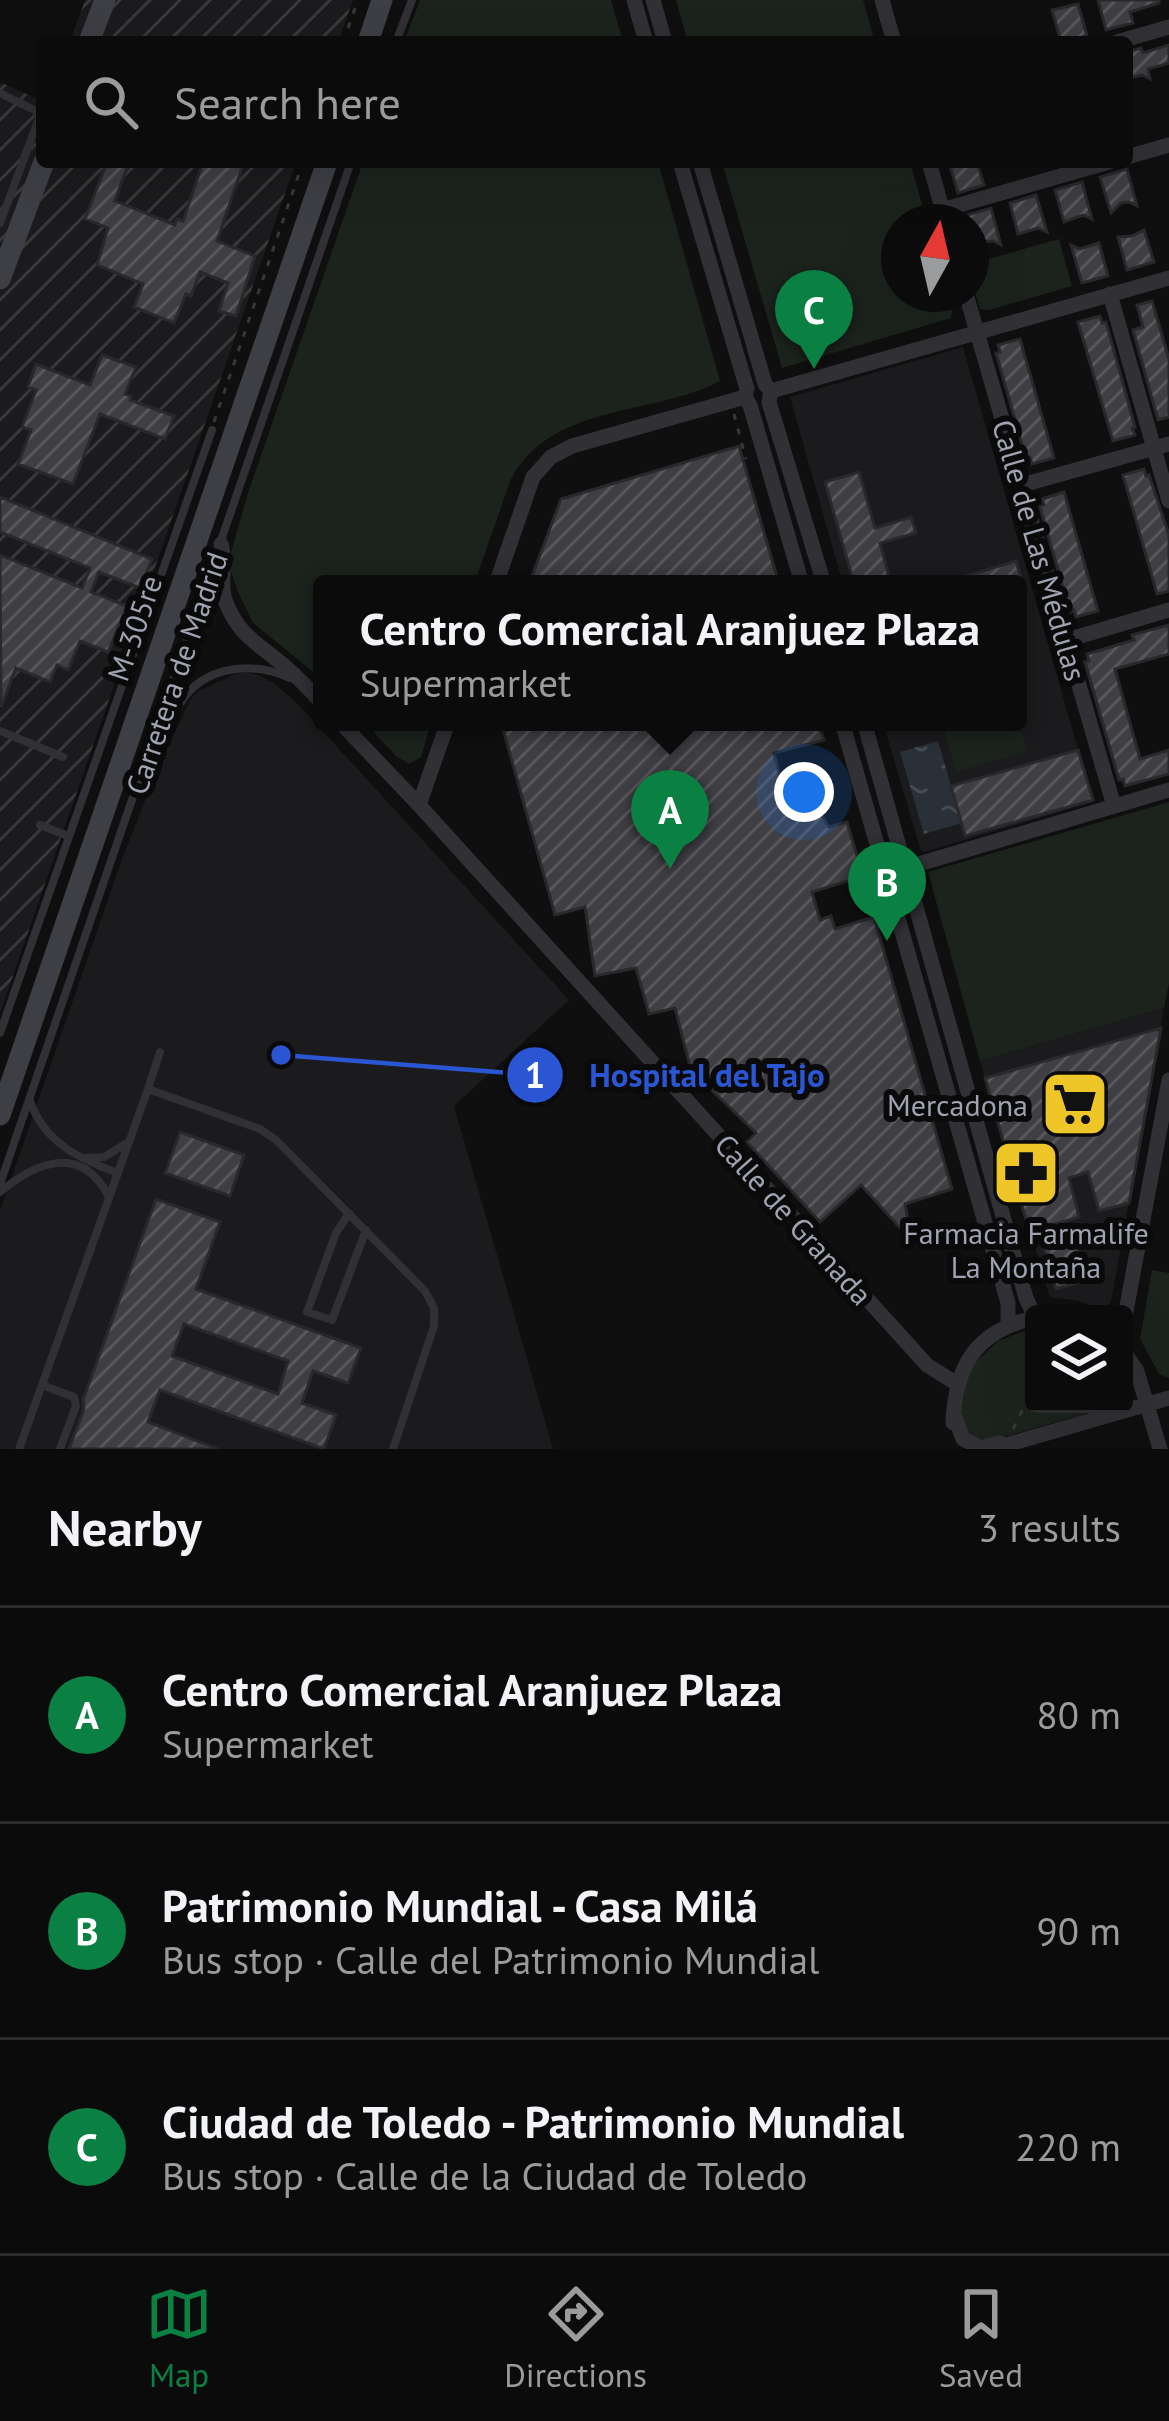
<!DOCTYPE html>
<html lang="en">
<head>
<meta charset="utf-8">
<style>
  body { margin:0; font-family:"PT Sans",sans-serif; background:#141415; color:#f1f3f6 }
  .controls { position:absolute; right:36px; bottom:36px; display:grid; overflow:hidden; border-radius:12px; box-shadow:0 12px 48px #0002 }
  .controls button { width:108px; height:108px; display:grid; place-items:center; padding:0; border:0; border-bottom:3px solid #2b2b2d; background:#0b0b0c; color:#f1f3f6; font:60px sans-serif }
  .compass { position:absolute; left:881px; top:204px; width:108px; height:108px; border-radius:50%; background:#0b0b0c; box-shadow:0 12px 48px #0002; rotate:8deg }
  .you { position:absolute; left:804px; top:792px; width:42px; height:42px; margin:-30px; border:9px solid #fff; border-radius:50%; background:#1a73e8; box-shadow:0 0 0 18px #1a73e833 }
  .badge { display:grid; place-items:center; width:78px; height:78px; border-radius:50%; background:#0b8043; color:#fff; font-size:39px; font-weight:700 }
  .pin { position:absolute; translate:-50% -99px; filter:drop-shadow(0 3px 6px #0008) }
  .pin::after { content:''; position:absolute; top:63px; width:42px; height:36px; background:inherit; clip-path:polygon(0 0,100% 0,50% 100%) }
  .popup { position:absolute; left:313px; top:575px; width:714px; height:156px; box-sizing:border-box; display:grid; place-content:center; border-radius:12px; background:#0b0b0c; filter:drop-shadow(0 3px 9px #0005); font-size:39px; white-space:nowrap; color:#9a9b9d }
  .popup b { font-size:45px; color:#f1f3f6 }
  .popup::after { content:''; position:absolute; left:50%; top:100%; margin-left:-24px; border:24px solid transparent; border-top-color:#0b0b0c }
  .list { margin:0; padding:0; list-style:none }
  h2 { display:flex; justify-content:space-between; align-items:center; height:156px; margin:0; padding:0 48px; font-size:51px }
  h2 small { font-size:39px; font-weight:400; color:#9a9b9d }
  .list li { display:grid; grid-template-columns:78px 1fr auto; gap:36px; align-items:center; box-sizing:border-box; height:216px; padding:0 48px; border-top:3px solid #2b2b2d }
  .list b { display:block; font-size:45px; white-space:nowrap }
  .list p { margin:0; font-size:39px; white-space:nowrap; color:#9a9b9d }
  .list em { font-size:39px; font-style:normal; color:#9a9b9d }
  .icon { flex:none; width:66px; height:66px; fill:none; stroke:currentColor; stroke-width:2; stroke-linecap:round; stroke-linejoin:round }
  .map { position:relative; flex:none; width:1169px; height:1449px; overflow:hidden }
  .search { position:absolute; background:#0b0b0c; box-shadow:0 12px 48px #0002; left:36px; right:36px; top:36px; height:132px; display:flex; align-items:center; gap:30px; box-sizing:border-box; padding:0 42px; border-radius:12px; color:#9a9b9d; font-size:45px }
  .sheet { height:804px; background:#0b0b0c }
  nav { display:flex; justify-content:space-around; align-items:center; box-sizing:border-box; height:168px; border-top:3px solid #2b2b2d; background:#0b0b0c; font-size:33px; color:#9a9b9d }
  nav a { display:grid; justify-items:center; gap:6px }
  nav .on { color:#0b8043 }
  .map>svg:first-child { display:block }
  .built { fill:#1b1b1d }
  .industrial { fill:url(#industrial-furrows) }
  .green { fill:#1c231d }
  .water { fill:url(#water-ripples) }
  .building { fill:url(#building-hatch); stroke:#29292c; stroke-width:3; fill-rule:evenodd }
  .lines { fill:none; stroke-linecap:round; stroke-linejoin:round }
  .path { stroke:#36373c; stroke-width:3; stroke-dasharray:6 9; stroke-linecap:butt }
  .service { stroke:#303035; stroke-width:8 }
  .minor { stroke:#303035; stroke-width:15 }
  .secondary { stroke:#3e3f45; stroke-width:21 }
  .labels { text-anchor:middle; dominant-baseline:central; stroke-width:12; stroke-linejoin:round; paint-order:stroke }
  .street-label { font-size:30px; fill:#a0a3b1; stroke:#0a0a0b }
  .poi-label { font-size:30px; fill:#a0a3b1; stroke:#0a0a0b; text-anchor:end }
  .leader { fill:none; stroke:#2a56d4; stroke-width:4.5 }
  .callout-dot { fill:#2a56d4; stroke:#0a0a0b; stroke-width:4.5 }
  .mark-label { font-size:36px; text-anchor:middle; font-weight:bold; fill:#fff }
  .callout-label { font-size:33px; text-anchor:middle; font-weight:bold; fill:#2a56d4; stroke:#0a0a0b; stroke-width:12; stroke-linejoin:round; paint-order:stroke }
</style>
</head>
<body>
<div class="map">
<svg width="1169" height="1449" viewBox="0 0 1169 1449">
  <defs>
    <pattern id="industrial-furrows" width="10" height="10" patternUnits="userSpaceOnUse" patternTransform="scale(3)"><rect width="10" height="10" fill="#1b1b1d"/><path d="M-1 1l2-2M0 10L10 0M9 11l2-2" fill="none" stroke="#39393b"/></pattern>
    <pattern id="water-ripples" width="26" height="14" patternUnits="userSpaceOnUse" patternTransform="scale(3)"><rect width="26" height="14" fill="#293038"/><path d="M2 4q2-2 4 0t4 0M15 11q2-2 4 0t4 0" fill="none" stroke="#454b52"/></pattern>
    <pattern id="building-hatch" width="6" height="6" patternUnits="userSpaceOnUse" patternTransform="scale(3)"><rect width="6" height="6" fill="#3e3e43"/><path d="M-1 1l2-2M0 6l6-6M5 7l2-2" fill="none" stroke="#57575c"/></pattern>
  </defs>
  <rect width="100%" height="100%" fill="#0f0f10"/>
  <path class="built" d="M963,347L1093,802L924,852L921,851L883,722H1018V584H843L790,397Z
    M245,672L258,675L273,683L297,703L569,1000L454,1106L553,1449H0V1211L122,859L156,773L190,700L197,692L233,675Z
    M1164,1008L1111,1302L1107,1307L1101,1309L1079,1301L1050,1297L980,1061Z"/>
  <path class="industrial" d="M85,0H353L338,42H70Z
    M0,82L42,101V162H296L0,1013Z"/>
  <path class="green" d="M420,0H611L623,42H404Z
    M676,0H863L875,42H688Z
    M363,162H658L720,381C651,417 553,402 511,479L474,584H322V679L253,623L238,592L230,569V556L248,493Z
    M722,162H910L927,222H899V294H948L952,312L951,318L782,368Z
    M1059,239L1072,286L989,310L980,309L971,280V264Z
    M1018,720L1027,751L956,772L942,722H1018Z
    M364,722H431L421,757L409,764L396,756Z
    M1169,802V983L1164,1008L980,1061L928,872Z
    M1152,1270L1169,1273V1378L1159,1374L1140,1339Z
    M1034,1327V1404H1119L986,1442L970,1440L960,1411L967,1377L974,1364L998,1341Z"/>
  <path class="water" d="M938,741L962,823L924,834L900,752Z"/>
  <path class="building" d="M1098,0H1159V3L1130,12L1133,23L1106,30Z
    M1078,4L1087,36L1061,42L1052,10Z
    M1169,45V63L1148,69L1150,79L1142,75L1127,79V52L1141,48L1143,53Z
    M107,162H129L115,201L175,225L177,219L183,221L203,162H244L217,241L255,256L236,316L219,311L228,283L200,272L191,296L186,294L174,323L134,307L143,284L97,265L108,228L85,219Z
    M949,162H977L984,185L958,193Z
    M1127,169L1137,206L1129,202L1121,203L1111,213L1100,177Z
    M1082,182L1092,219L1083,215L1064,222L1055,190Z
    M1036,195L1047,232L1038,228L1018,234L1010,203Z
    M991,208L1001,245L993,241L985,242L975,252L971,240V222H958L957,218Z
    M1144,230L1154,262L1127,270L1118,237L1132,236Z
    M1099,243L1108,276L1082,283L1071,245L1080,249Z
    M1152,301L1169,359V417L1158,420L1133,330L1143,327L1137,305Z
    M1100,316L1102,323L1106,322L1135,427L1132,428L1135,435L1113,441L1078,322Z
    M1020,339L1054,458L1032,464L1030,457L1026,458L996,353L1000,352L998,345Z
    M102,355L136,367L125,394L131,396L130,400L174,416L165,439L100,414L73,484L18,464L31,430L22,427L36,390L28,387L36,364L90,385Z
    M739,446L779,584H529L561,499Z
    M1144,469L1146,476L1149,475L1169,535V591L1157,594L1123,475Z
    M859,472L875,528L911,517L916,533L880,543L891,584H854L825,482Z
    M1064,492L1098,611L1076,617L1074,610L1070,612L1040,507L1044,505L1042,499Z
    M0,497L152,559L140,588L99,572L91,592L127,606L108,652L80,641L68,670L57,665L50,682L16,668L1,707L0,555L82,588L90,568L0,532Z
    M1016,561L1023,584H948V581Z
    M1169,625V654L1115,669L1140,759L1169,750V774L1125,786L1123,779L1119,780L1085,662L1089,661L1087,654L1134,640L1132,635Z
    M501,722H818L824,740L774,753L785,795L804,788L829,827L847,822L863,876L812,892L820,920L831,916L835,929L874,917L952,1189L905,1204L912,1241L861,1185L820,1222L747,1142L756,1133L691,1070L675,1008L649,1014L636,968L595,976L585,907L555,915Z
    M1078,750L1093,800L965,836L951,786Z
    M1161,1028L1129,1203L1099,1211L1088,1172L1069,1178L1079,1217L1045,1227L1046,1233L1031,1237L985,1078Z
    M180,1132L244,1155L230,1196L165,1173Z
    M156,1199L220,1222L196,1289L361,1348L348,1383L313,1371L302,1403L336,1415L324,1449L160,1390L148,1422L218,1449H69L84,1409L83,1400ZM184,1324L288,1361L278,1394L172,1356Z
    M1075,1233L1088,1280L1056,1289L1041,1238Z"/>
  <g class="lines">
    <path class="path" d="M343,42L358,0
      M734,414L746,459
      M214,422L303,162
      M1072,1314L1074,1305
      M1013,1429L1034,1387"/>
    <path class="service" d="M396,42L412,0
      M0,93L42,114
      M0,223L41,113
      M0,731L63,757
      M144,772C160,750 167,727 180,704C203,665 252,661 290,678
      M40,825L68,836
      M0,1033L212,430
      M148,1089L160,1052
      M30,1101C44,1142 79,1159 118,1173
      M86,1158L104,1157L127,1143
      M0,1184L351,162
      M0,1192C36,1162 80,1144 108,1195
      M349,1213L336,1233L307,1312L332,1320L366,1230
      M42,1385L74,1397L76,1406L60,1449
      M19,1449L148,1089L260,1129L276,1140L425,1291L434,1308V1326L393,1449"/>
    <path class="minor" d="M634,0L646,42
      M653,0L665,42
      M882,0L894,42
      M1117,42L1169,27
      M1127,157L1169,145
      M680,162L747,389
      M700,162L765,384L771,391L769,402L824,584
      M929,162L946,222
      M942,210L1109,162
      M966,294L1114,806
      M1110,294L1169,501
      M747,388L745,397L750,405L802,584
      M771,391L1169,278
      M1022,485L1169,444
      M221,544C227,562 219,580 225,600C237,633 255,642 281,663C296,675 309,689 322,703
      M496,584L533,477L551,457L572,446L745,397
      M1067,640L1169,610
      M340,722L419,805L927,1365L957,1384
      M842,722L1008,1303V1326
      M864,722L1026,1298L1034,1315
      M419,805L448,722
      M905,868L1169,790
      M1124,1322L1169,1080
      M1124,1352L1137,1371L1160,1449
      M954,1415L963,1439L981,1448L999,1443L1006,1445L1169,1398
      M953,1423C955,1366 976,1331 1034,1318"/>
    <path class="secondary" d="M89,42L105,0
      M368,42L382,0
      M0,279L44,162
      M0,1115L327,162"/>
  </g>
  <defs>
    <symbol id="supermarket-square" viewBox="-11 -11 22 22"><rect x="-9" y="-9" width="18" height="18" rx="4" fill="#efc628" stroke="#0a0a0b"/><path d="M-6-5.5h2.5l.6 2H6L4.5 2H-2.5L-4.4-4H-6ZM-1.5 3.2a1.3 1.3 0 1 0 .1 0ZM3 3.2a1.3 1.3 0 1 0 .1 0Z" fill="#111"/></symbol>
    <symbol id="pharmacy-square" viewBox="-11 -11 22 22"><rect x="-9" y="-9" width="18" height="18" rx="4" fill="#efc628" stroke="#0a0a0b"/><path d="M-2-6h4v4h4v4h-4v4h-4v-4h-4v-4h4Z" fill="#111"/></symbol>
  </defs>
  <g fill-rule="evenodd">
    <use href="#supermarket-square" x="1037" y="1066" width="76" height="76"/>
    <use href="#pharmacy-square" x="988" y="1135" width="76" height="76"/>
  </g>
  <g class="labels">
    <g class="street-label">
      <text transform="translate(1040 550) rotate(74)">Calle de Las Médulas</text>
      <text transform="translate(134 628) rotate(-71)">M-305re</text>
      <text transform="translate(176 673) rotate(-71)">Carretera de Madrid</text>
      <text transform="translate(794 1219) rotate(48)">Calle de Granada</text>
    </g>
    <g class="poi-label">
      <text x="1028" y="1104">Mercadona</text>
      <text x="1026" y="1232" text-anchor="middle">Farmacia Farmalife<tspan x="1026" dy="34">La Montaña</tspan></text>
    </g>
  </g>
  <path class="leader" d="M281 1055L535 1075"/>
  <g class="callout-dot">
    <circle cx="281" cy="1055" r="12"/>
    <circle cx="535" cy="1075" r="30"/>
  </g>
  <g class="mark-label">
    <text x="535" y="1088">1</text>
  </g>
  <g class="callout-label">
    <text x="707" y="1087">Hospital del Tajo</text>
  </g>
</svg>
<div class="controls">
<button><svg class="icon" aria-label="layers" viewBox="0 0 24 24"><path d="M12 4l9 5-9 5-9-5zM3 14l9 5 9-5"/></svg></button>
</div>
<svg class="compass" viewBox="-18 -18 36 36"><path d="M0-13l5 13h-10z" fill="#e53935"/><path d="M0 13l5-13h-10z" fill="#9a9b9d"/></svg>
<div class="you"></div>
<div class="pin badge" style="left:670px;top:869px">A</div>
<div class="popup"><b>Centro Comercial Aranjuez Plaza</b>Supermarket</div>
<div class="pin badge" style="left:887px;top:941px">B</div>
<div class="pin badge" style="left:814px;top:369px">C</div>
<div class="search"><svg class="icon" aria-label="search" viewBox="0 0 24 24"><circle cx="10" cy="10" r="6"/><path d="M15 15l6 6"/></svg>Search here</div>
</div>
<section class="sheet">
<h2>Nearby<small>3 results</small></h2>
<ul class="list">
<li><span class="badge">A</span><div><b>Centro Comercial Aranjuez Plaza</b><p>Supermarket</p></div><em>80 m</em></li>
<li><span class="badge">B</span><div><b>Patrimonio Mundial - Casa Milá</b><p>Bus stop · Calle del Patrimonio Mundial</p></div><em>90 m</em></li>
<li><span class="badge">C</span><div><b>Ciudad de Toledo - Patrimonio Mundial</b><p>Bus stop · Calle de la Ciudad de Toledo</p></div><em>220 m</em></li>
</ul>
</section>
<nav>
<a class="on"><svg class="icon" aria-label="map" viewBox="0 0 24 24"><path d="M3 6l6-2 6 2 6-2v14l-6 2-6-2-6 2zM9 4v14M15 6v14"/></svg>Map</a>
<a><svg class="icon" aria-label="directions" viewBox="0 0 24 24"><path d="M12 3l9 9-9 9-9-9zM9 14v-3h6M13 9l2 2-2 2"/></svg>Directions</a>
<a><svg class="icon" aria-label="saved" viewBox="0 0 24 24"><path d="M7 4h10v16l-5-4-5 4z"/></svg>Saved</a>
</nav>
</body>
</html>
